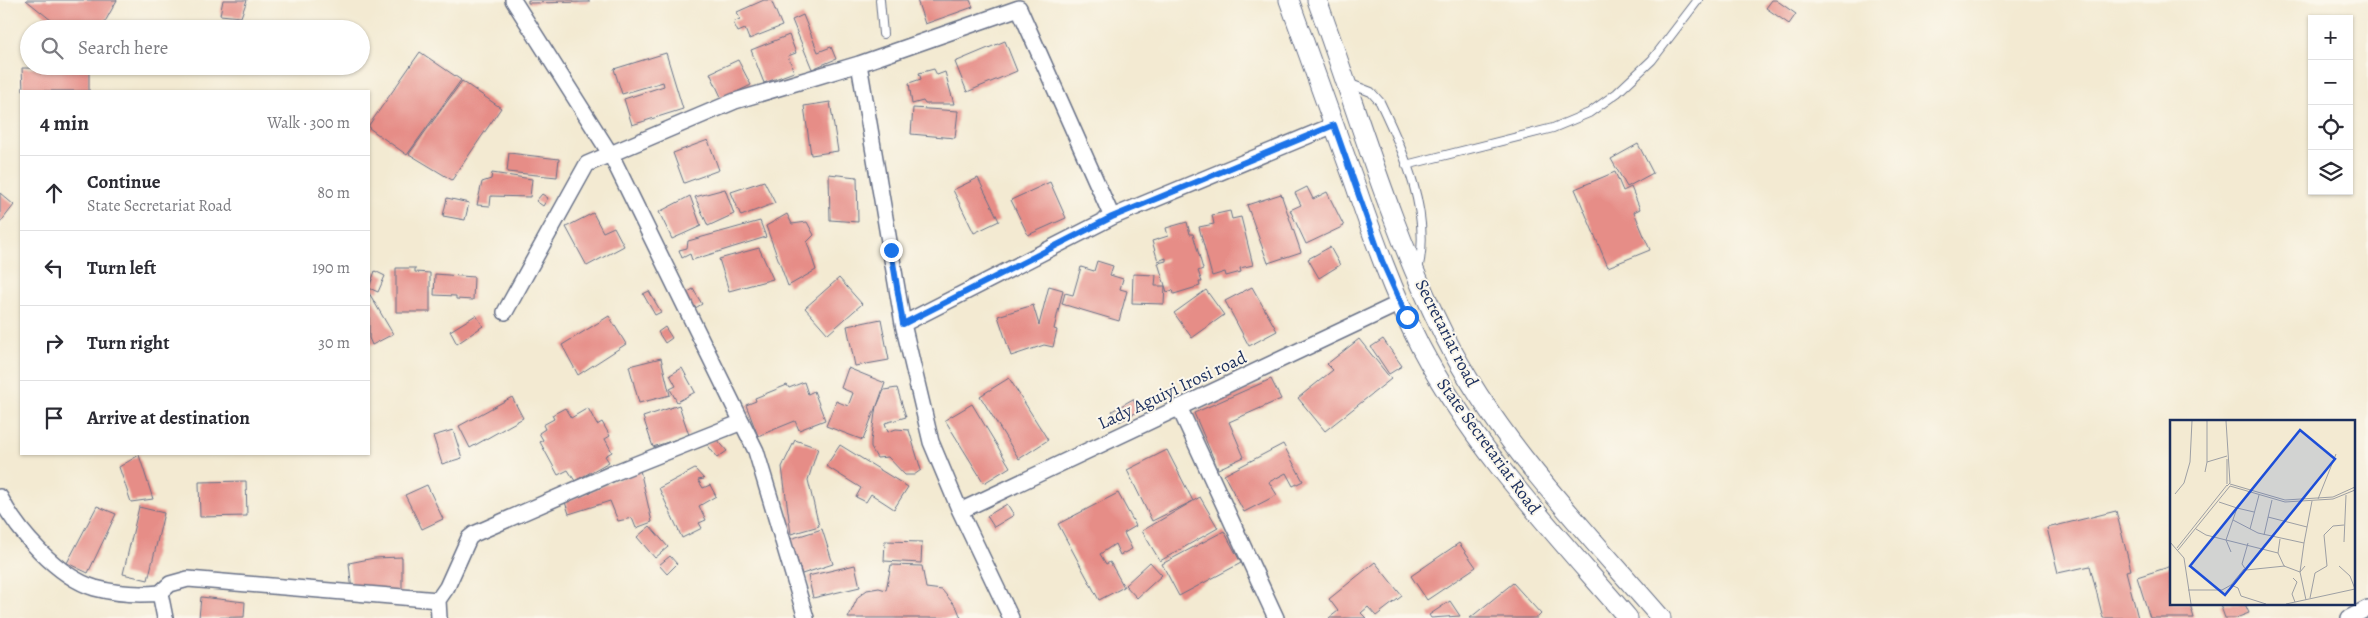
<!DOCTYPE html>
<html lang="en">
<head>
<meta charset="utf-8">
<style>
  body { margin:0; font-family:Alegreya,serif; background:#f7f7f7; color:#2b2b33 }
  .controls { position:absolute; right:15px; top:15px; display:grid; overflow:hidden; border-radius:0px; box-shadow:0 1px 4px #0004 }
  .controls button { width:45px; height:45px; display:grid; place-items:center; padding:0; border:0; border-bottom:1px solid #e1e1e2; background:#fff; color:#2b2b33; font:25px sans-serif }
  .stop { position:absolute; width:15px; height:15px; margin:-11px; border:4px solid #1a73e8; border-radius:50%; background:#fff }
  .stop.end { background:#1a73e8; border-color:#fff; box-shadow:0 1px 5px #0008 }
  .list { margin:0; padding:0; list-style:none }
  h2 { display:flex; justify-content:space-between; align-items:center; height:65px; margin:0; padding:0 20px; font-size:21px }
  h2 small { font-size:16px; font-weight:400; color:#7c7c81 }
  .list li { display:grid; grid-template-columns:32px 1fr auto; gap:15px; align-items:center; box-sizing:border-box; height:75px; padding:0 20px; border-top:1px solid #e1e1e2 }
  .list b { display:block; font-size:19px; white-space:nowrap }
  .list p { margin:0; font-size:16px; white-space:nowrap; color:#7c7c81 }
  .list em { font-size:16px; font-style:normal; color:#7c7c81 }
  .icon { flex:none; width:28px; height:28px; fill:none; stroke:currentColor; stroke-width:2; stroke-linecap:round; stroke-linejoin:round }
  .map { position:relative; flex:none; width:2368px; height:618px; overflow:hidden }
  .search { position:absolute; background:#fff; box-shadow:0 1px 4px #0004; left:20px; top:20px; width:350px; height:55px; display:flex; align-items:center; gap:12px; box-sizing:border-box; padding:0 18px; border-radius:28px; color:#7c7c81; font-size:19px }
  .panel { position:absolute; background:#fff; box-shadow:0 1px 4px #0004; left:20px; top:90px; width:350px; height:365px; border-radius:0px }
  .map>svg:first-child { display:block }
  .building { fill:#e68d87 }
  .lines { fill:none; stroke-linecap:round; stroke-linejoin:round }
  .service-casing { stroke:#677087; stroke-width:10 }
  .minor-casing { stroke:#677087; stroke-width:18 }
  .tertiary-casing { stroke:#677087; stroke-width:21 }
  .service { stroke:#fff; stroke-width:8 }
  .minor { stroke:#fff; stroke-width:15 }
  .tertiary { stroke:#fff; stroke-width:19 }
  .route { stroke:#1a73e8; stroke-width:6 }
  .labels { text-anchor:middle; dominant-baseline:central; stroke-width:4; stroke-linejoin:round; paint-order:stroke }
  .street-label { font-size:18px; fill:#1b2f5e; stroke:#fbf7ec }
  .inset-road { fill:none; stroke:#9d9fa4; stroke-width:1 }
  .view { fill:#1d4ed8; fill-opacity:0.15; stroke:#1d4ed8; stroke-width:2.5 }
  .inset-edge { fill:none; stroke:#1b2f5e; stroke-width:2.5 }
</style>
</head>
<body>
<div class="map">
<svg width="2368" height="618" viewBox="0 0 2368 618">
  <rect width="100%" height="100%" fill="#fbf7ec"/>
  <filter id="ink" filterUnits="userSpaceOnUse"><feTurbulence type="fractalNoise" baseFrequency=".02" numOctaves="2"/><feDisplacementMap in="SourceGraphic" scale="10" xChannelSelector="R" yChannelSelector="G"/><feConvolveMatrix kernelMatrix="1 2 1 2 8 2 1 2 1" color-interpolation-filters="sRGB"/></filter>
  <filter id="wash" filterUnits="userSpaceOnUse"><feTurbulence type="fractalNoise" baseFrequency=".0096" numOctaves="4" result="noise"/><feDisplacementMap in="SourceGraphic" scale="20" xChannelSelector="R" yChannelSelector="G"/><feGaussianBlur stdDeviation="1.12" result="paint"/><feColorMatrix in="noise" values="0 0 0 0 0 0 0 0 0 0 0 0 0 0 0 0 0 1.4 0 .05"/><feComposite in="paint" operator="in"/></filter>
  <g filter="url(#wash)">
    <rect width="100%" height="100%" fill="#f3ead2"/>
    <g id="blocks">
      <path class="building" d="M26,0H117L101,29H62Z
        M223,0H247L241,17L220,15Z
        M528,0H589V2L528,3Z
        M764,0H771L782,26L749,39L745,29L738,32L733,22L740,19L737,12Z
        M917,0H970L973,7L925,24Z
        M1772,0H1776L1796,14L1789,24L1766,8Z
        M803,15L818,52L831,47L836,59L812,69L792,20Z
        M789,35L796,53L788,56L794,72L764,83L751,50Z
        M1005,41L1017,71L967,92L955,62Z
        M420,52L461,80L407,155L369,128V125Z
        M666,53L683,109L632,125L624,99L664,86L663,82L622,94L614,69Z
        M738,60L751,85L722,99L710,73Z
        M22,68L89,69V91H23Z
        M934,69L937,75L945,72L954,104H925L923,101L912,104L909,83L921,79L919,73Z
        M462,81L501,108L452,180L409,154Z
        M830,102L838,151L811,155L804,106Z
        M913,108L958,111L955,138L911,134Z
        M708,140L719,170L684,183L673,153Z
        M1638,144L1653,173L1627,187L1611,159Z
        M509,153L559,159L557,177L507,172Z
        M1615,172L1623,191L1631,187L1640,209L1634,212L1650,250L1608,267L1575,189Z
        M492,173L532,179L530,197L491,196L490,206L477,205L482,182L491,179Z
        M829,174L857,177L858,222L830,220Z
        M978,178L999,221L974,233L953,190Z
        M764,181L775,203L741,216L731,192Z
        M1050,182L1066,218L1028,235L1011,200Z
        M1307,187L1313,199L1327,192L1344,226L1306,244L1290,210L1301,205L1295,193Z
        M725,189L734,214L708,226L695,197Z
        M0,193L14,205L0,223Z
        M542,194L548,198L543,206L536,201Z
        M1281,194L1301,252L1268,263L1247,205Z
        M690,196L701,226L672,239L659,212Z
        M447,198L469,203L465,220L443,216Z
        M1230,211L1232,219L1241,217L1253,265L1240,268L1241,272L1226,276L1225,272L1212,276L1199,227L1214,224L1212,215Z
        M593,213L603,232L614,227L624,246L587,266L566,227Z
        M787,214L792,224L807,222L814,235L807,242L816,270L788,286L766,226Z
        M760,221L766,237L692,260L690,254L682,258L679,250L687,248L688,241Z
        M1187,222L1190,234H1193L1203,269L1198,271L1202,282H1199L1200,286L1174,294L1173,290L1167,292L1158,263L1166,261V258L1158,261L1152,241L1168,236L1166,228Z
        M1330,247L1340,265L1319,278L1308,259Z
        M759,248L773,279L729,291L719,259Z
        M1097,261L1113,266L1110,275L1123,279L1120,289L1127,291L1119,321L1062,304L1065,293L1073,295L1081,267L1094,271Z
        M396,268H415V272L430,273V312H396Z
        M375,271L385,276L378,292L369,288Z
        M435,274L474,277L473,300L456,299V296L434,295Z
        M1133,274L1156,275L1155,286H1165L1164,304L1132,303Z
        M839,278L862,304L828,334L805,308Z
        M1049,286L1063,290L1054,329L1057,330L1053,347L1044,345L1011,356L998,316L1033,305L1039,325Z
        M1252,287L1277,331L1249,346L1225,301Z
        M693,289L702,304L692,310L683,295Z
        M1206,290L1224,315L1192,338L1174,313Z
        M649,291L661,312L655,315L643,294Z
        M369,293L393,334L372,345L369,338Z
        M476,315L483,326L457,344L450,331Z
        M609,316L626,344L578,375L562,345Z
        M881,319L889,360L855,366L847,326Z
        M665,327L672,338L665,343L658,332Z
        M1359,339L1391,379L1325,431L1298,398L1333,370L1327,364Z
        M1383,339L1402,366L1389,374L1371,347Z
        M661,358L670,395L639,403L629,366Z
        M682,368L695,392L677,402L670,389L676,386L670,375Z
        M848,368L885,383L877,406L884,390L897,388L906,417L885,423L888,432L896,429L909,430L921,470L914,475H905L888,457L877,458L871,448V441L876,406L863,440L826,426L836,401L848,406L853,393L841,388Z
        M1009,378L1048,440L1019,459L980,396Z
        M1271,379L1281,399L1229,422L1244,457L1218,469L1194,413Z
        M804,382L808,394L814,391L825,420L799,430L795,421L758,436L746,405L756,401L755,398L787,385L789,388Z
        M512,397L523,418L470,448L459,426Z
        M1133,399L1139,411L1119,422L1112,411Z
        M972,404L1010,467L984,483L945,420Z
        M679,405L689,435L653,447L643,417Z
        M565,408L571,418L588,408L597,425L602,422L610,436L605,439L612,452L605,456L609,462L575,481L568,470L558,475L540,442L543,440L539,433L545,429L543,425L554,419L552,415Z
        M453,430L462,458L442,464L433,436Z
        M716,438L727,451L717,458L707,444Z
        M795,440L818,448L808,480L819,526L791,534L782,467Z
        M1283,444L1303,481L1293,486L1286,473L1269,482L1277,495L1244,512L1224,475Z
        M840,445L908,487L894,509L871,494L866,502L856,497L861,488L826,466Z
        M1167,450L1193,501L1152,521L1127,470Z
        M139,455L153,499L131,502L119,467Z
        M695,469L704,479L698,480L703,488L710,485L716,496L699,506L706,520L699,523L702,528L682,538L659,488Z
        M640,470L652,522L636,528L632,518L618,521L610,501L569,514L565,502Z
        M246,481L247,516L200,517L199,482Z
        M427,485L443,519L422,529L405,495Z
        M1118,493L1136,526L1124,533L1132,549L1120,555L1115,544L1100,554L1106,564L1110,562L1124,587L1099,600L1058,524Z
        M1200,497L1218,528L1160,561L1142,531Z
        M1007,504L1014,515L994,527L987,516Z
        M97,506L116,514L88,573L67,563Z
        M139,507L164,513L148,580L123,574Z
        M2116,511L2131,570L2126,571L2138,618H2103L2090,566L2058,573L2047,528Z
        M650,526L668,547L655,558L637,537Z
        M822,529L833,564L802,574L790,539Z
        M1224,531L1241,563L1179,596L1162,564Z
        M885,541L922,542L921,563L884,561Z
        M1459,543L1476,567L1427,600L1411,576Z
        M670,556L677,564L667,574L659,565Z
        M402,557V593L352,592L349,563L374,558Z
        M1150,562L1162,575L1137,598L1125,585Z
        M1375,562L1402,596L1376,616L1368,607L1361,613L1366,618H1329L1338,611L1329,599Z
        M855,565L860,587L813,598L808,576Z
        M891,565L922,566L926,588L942,590L957,608L961,618H848L858,597L867,590L879,588L886,590Z
        M2172,566V604H2190L2194,618H2150L2137,577Z
        M1513,583L1541,614L1537,618H1470Z
        M201,597L245,602L244,617L199,618Z
        M1450,601L1460,616L1431,618L1429,615Z
        M2220,604H2245L2249,613L2236,618H2225Z"/>
    </g>
  </g>
  <g filter="url(#ink)">
    <use href="#blocks" fill-opacity="0" stroke="#677087" stroke-width="1"/>
    <g class="lines">
      <defs>
        <path id="service" d="M880,0L883,34
          M1348,83L1371,92L1380,102C1404,152 1432,214 1418,270
          M1406,165L1553,128L1589,113L1617,93L1652,60L1698,0"/>
        <path id="minor" d="M513,0L611,155L756,451L806,618
          M859,64L903,324L931,442L960,511L1011,618
          M505,312L587,164L735,101L859,64L1019,8L1112,217
          M903,324L1112,217L1334,125
          M1179,407L1276,618
          M0,497C17,531 58,577 95,588C117,594 138,595 160,593
          M960,511L1400,303
          M165,618L160,593L170,584L188,579L438,600
          M439,618L438,600L447,587L469,538L474,534L611,474L742,422
          M2349,618L2368,608"/>
        <path id="tertiary" d="M1289,0C1311,60 1332,121 1354,181C1373,237 1393,293 1420,346C1473,447 1554,532 1628,618
          M1317,0C1358,112 1390,228 1444,335C1497,441 1584,529 1661,618"/>
      </defs>
      <use href="#service" class="service-casing"/>
      <use href="#minor" class="minor-casing"/>
      <use href="#tertiary" class="tertiary-casing"/>
      <use href="#service" class="service"/>
      <use href="#minor" class="minor"/>
      <use href="#tertiary" class="tertiary"/>
    </g>
  </g>
  <g class="lines" filter="url(#ink)">
    <path class="route" d="M891,250L903,324L1112,217L1334,125L1382,261L1407,317"/>
  </g>
  <g class="labels">
    <g class="street-label">
      <text transform="translate(1447 333) rotate(63)">Secretariat road</text>
      <text transform="translate(1172 390) rotate(-25)">Lady Aguiyi Irosi road</text>
      <text transform="translate(1489 446) rotate(54)">State Secretariat Road</text>
    </g>
  </g>
  <g transform="translate(2170 420)">
    <rect width="185" height="185" fill="#f3ead2"/>
    <path class="inset-road" d="M56,1L60,63L57,66M57,39V64M37,42V1M35,52L37,42L57,36M60,64L115,80L163,77L185,67M60,66L115,82L163,79L185,70M5,74L14,63L20,42L22,1M148,79L166,34M49,82L67,88M98,97L137,107M63,100L88,113L134,123L142,81M26,109L36,115L108,133L110,119M80,109L89,75M94,115L102,80M0,122L14,138L21,184M174,122L176,75M78,123L72,144L76,150L115,146M134,123L130,152L135,146M7,128L57,65M8,130L60,66M61,132L56,120L67,88L84,92M108,133L114,146L130,152L136,180M169,146L180,156L185,169M74,149L61,165L68,168L71,176L96,184M123,158L127,162L122,174L125,182M18,170H52L61,165M140,178L145,153L157,146L154,115L163,106L174,105M116,184L185,169"/>
    <path class="view" d="M130,10L165,39L55,175L20,146Z"/>
    <rect width="185" height="185" class="inset-edge"/>
  </g>
</svg>
<div class="controls">
<button>+</button>
<button>−</button>
<button><svg class="icon" aria-label="locate" viewBox="0 0 24 24"><circle cx="12" cy="12" r="6"/><path d="M12 2v4M12 18v4M2 12h4M18 12h4"/></svg></button>
<button><svg class="icon" aria-label="layers" viewBox="0 0 24 24"><path d="M12 4l9 5-9 5-9-5zM3 14l9 5 9-5"/></svg></button>
</div>
<div class="stop" style="left:1407px;top:317px"></div>
<div class="stop end" style="left:891px;top:250px"></div>
<div class="search"><svg class="icon" aria-label="search" viewBox="0 0 24 24"><circle cx="10" cy="10" r="6"/><path d="M15 15l6 6"/></svg>Search here</div>
<section class="panel">
<h2>4 min<small>Walk · 300 m</small></h2>
<ul class="list">
<li><svg class="icon" aria-label="ahead" viewBox="0 0 24 24"><path d="M12 20V5M6 11l6-6 6 6"/></svg><div><b>Continue</b><p>State Secretariat Road</p></div><em>80 m</em></li>
<li><svg class="icon" aria-label="left" viewBox="0 0 24 24"><path d="M17 20v-9H6M10 6l-5 5 5 5"/></svg><div><b>Turn left</b></div><em>190 m</em></li>
<li><svg class="icon" aria-label="right" viewBox="0 0 24 24"><path d="M7 20v-9h11M14 6l5 5-5 5"/></svg><div><b>Turn right</b></div><em>30 m</em></li>
<li><svg class="icon" aria-label="arrive" viewBox="0 0 24 24"><path d="M6 21V4h12l-3 4 3 4H6"/></svg><div><b>Arrive at destination</b></div></li>
</ul>
</section>
</div>
</body>
</html>
